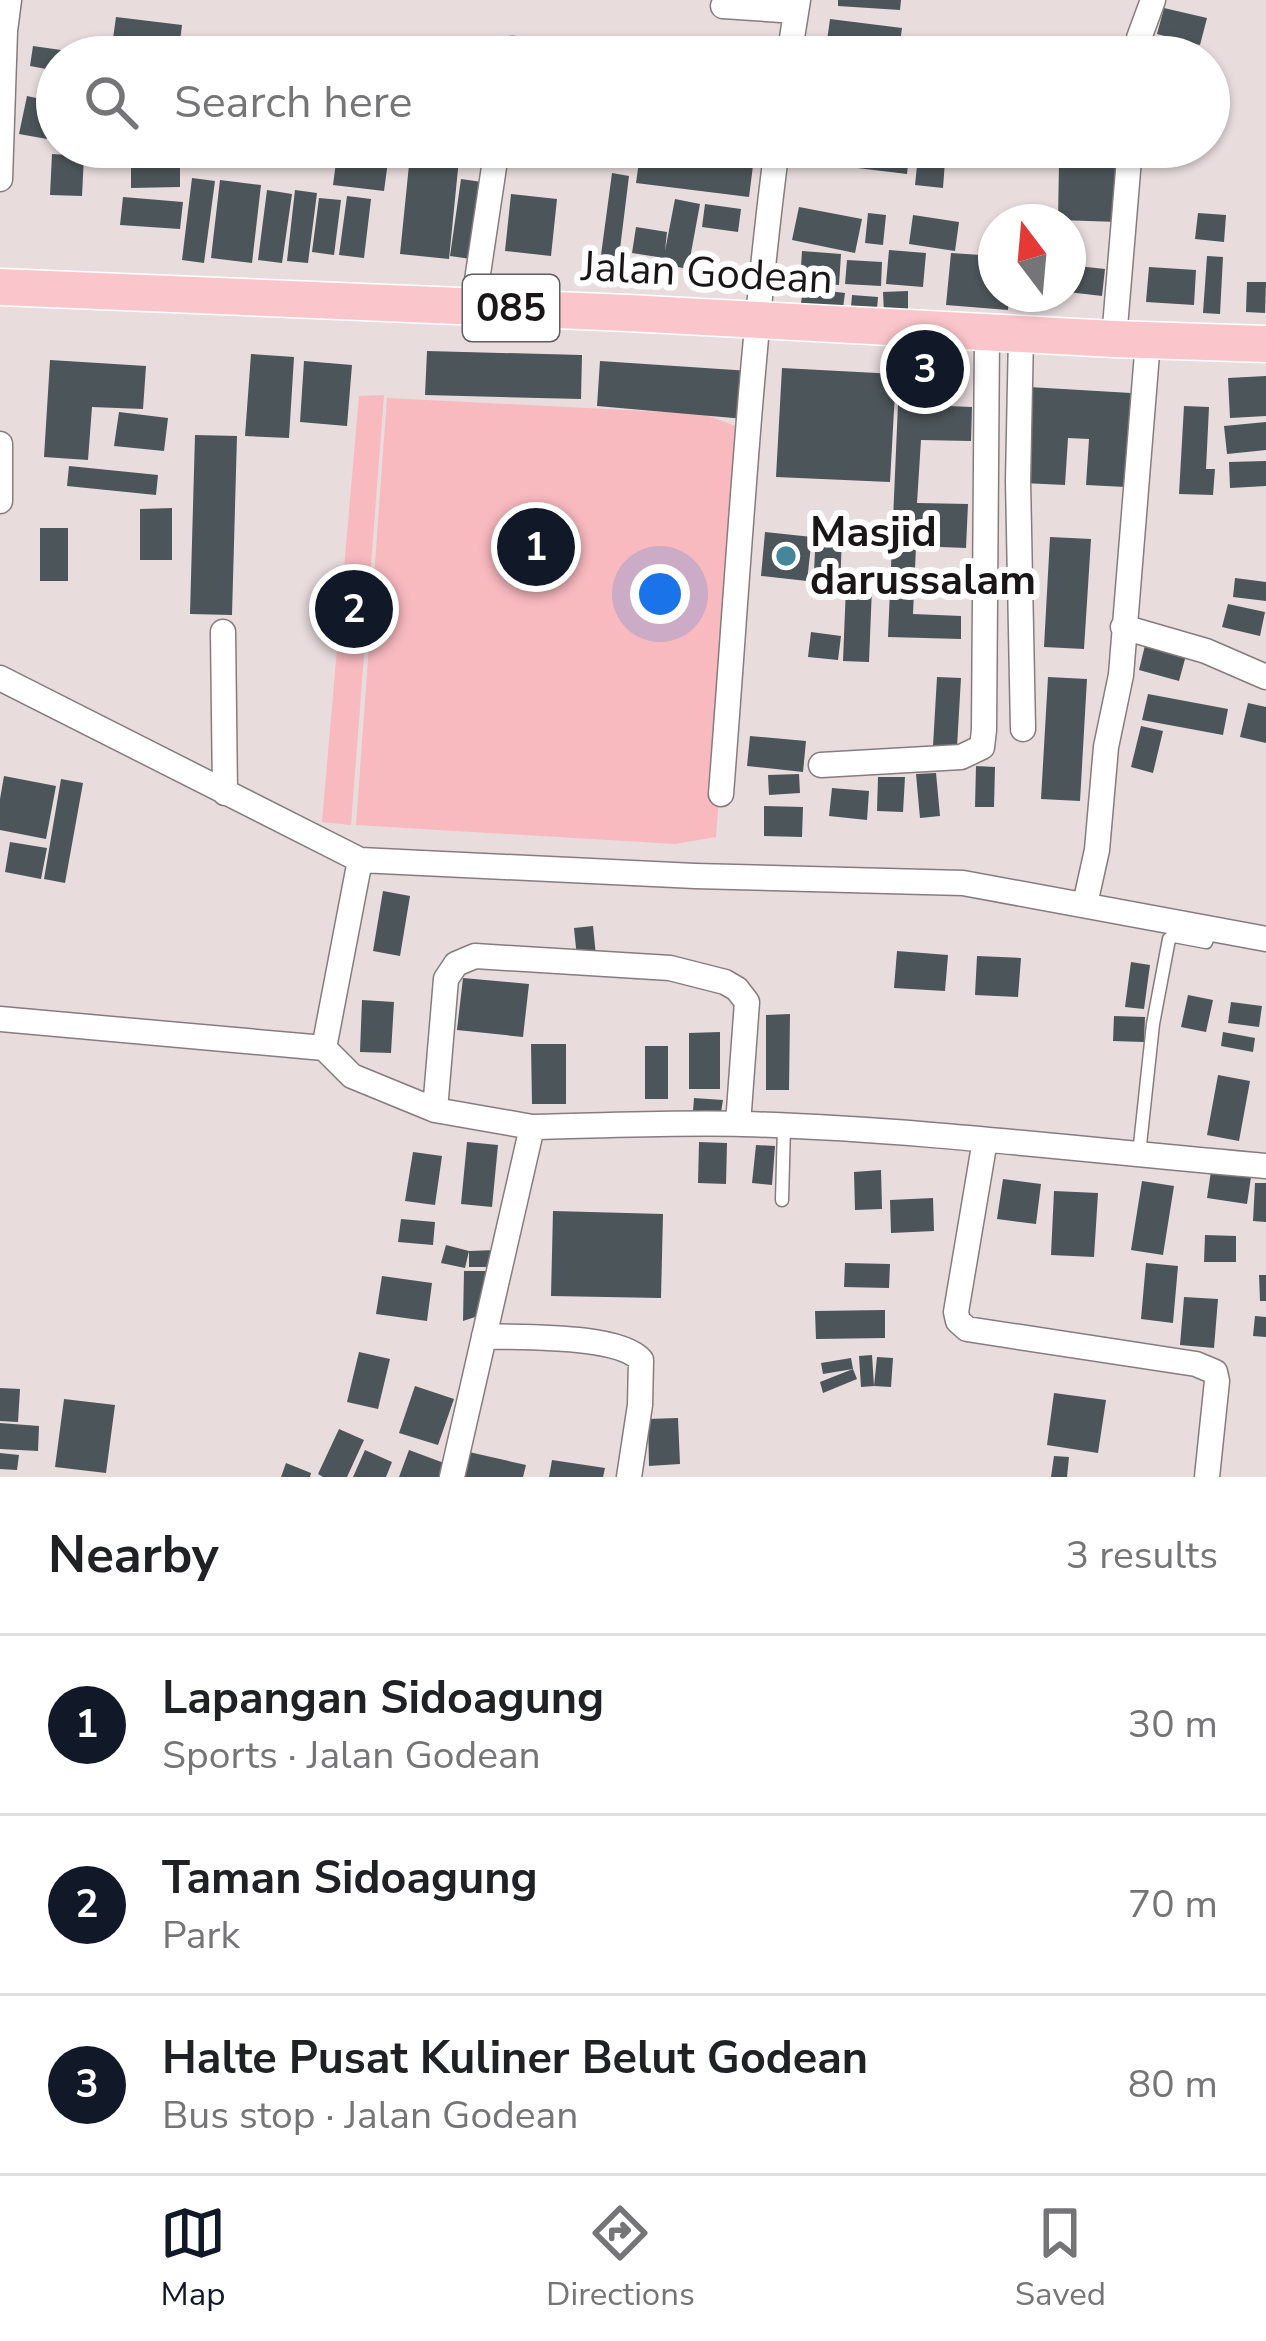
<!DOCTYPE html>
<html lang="en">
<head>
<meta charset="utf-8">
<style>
  body { margin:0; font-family:"Nunito Sans",sans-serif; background:#f2f2f2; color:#202124 }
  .compass { position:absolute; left:978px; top:204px; width:108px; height:108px; border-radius:50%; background:#fff; box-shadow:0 3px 9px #0004; rotate:344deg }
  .you { position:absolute; left:660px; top:594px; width:42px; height:42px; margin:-30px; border:9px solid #fff; border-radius:50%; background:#1a73e8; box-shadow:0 0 0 18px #1a73e833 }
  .badge { display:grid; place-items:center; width:78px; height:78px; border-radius:50%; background:#111827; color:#fff; font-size:39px; font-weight:700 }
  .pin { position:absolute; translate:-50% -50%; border:6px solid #fff; box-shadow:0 3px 12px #0006 }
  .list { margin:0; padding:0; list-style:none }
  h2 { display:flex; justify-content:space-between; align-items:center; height:156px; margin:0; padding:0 48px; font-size:51px }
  h2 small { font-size:39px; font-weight:400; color:#757577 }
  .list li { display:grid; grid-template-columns:78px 1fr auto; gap:36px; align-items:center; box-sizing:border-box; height:180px; padding:0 48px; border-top:3px solid #e0e0e0 }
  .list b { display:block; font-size:45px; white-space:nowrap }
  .list p { margin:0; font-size:39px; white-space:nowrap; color:#757577 }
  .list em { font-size:39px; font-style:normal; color:#757577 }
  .icon { flex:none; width:66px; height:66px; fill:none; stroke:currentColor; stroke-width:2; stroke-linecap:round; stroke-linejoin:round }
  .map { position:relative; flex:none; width:1266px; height:1477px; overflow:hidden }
  .search { position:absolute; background:#fff; box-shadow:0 3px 9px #0004; left:36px; right:36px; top:36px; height:132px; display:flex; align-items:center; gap:30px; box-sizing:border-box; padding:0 42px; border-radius:66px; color:#757577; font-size:45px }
  .sheet { height:696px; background:#fff }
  nav { display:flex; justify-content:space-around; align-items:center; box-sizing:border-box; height:168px; border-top:3px solid #e0e0e0; background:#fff; font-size:33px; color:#757577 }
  nav a { display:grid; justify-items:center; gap:6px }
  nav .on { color:#111827 }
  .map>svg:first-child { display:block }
  .green { fill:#f8b9bf }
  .building { fill:#4c5559 }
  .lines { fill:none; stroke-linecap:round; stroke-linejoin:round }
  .service-casing { stroke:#877c7d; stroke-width:15 }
  .minor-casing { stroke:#877c7d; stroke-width:27 }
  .primary-casing { stroke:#fff; stroke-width:39 }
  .service { stroke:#fff; stroke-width:12 }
  .minor { stroke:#fff; stroke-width:24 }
  .primary { stroke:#fbc6cb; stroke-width:36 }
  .poi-dot { fill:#46869a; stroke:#fff; stroke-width:4.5 }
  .labels { text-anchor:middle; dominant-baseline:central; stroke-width:12; stroke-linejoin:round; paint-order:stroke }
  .shield { fill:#fff; stroke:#5f5c5d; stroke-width:3 }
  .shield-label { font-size:39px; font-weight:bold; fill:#1a1617 }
  .street-label { font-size:42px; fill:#1a1617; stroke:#fff }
  .poi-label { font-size:42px; font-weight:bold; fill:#1a1617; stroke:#fff; text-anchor:start }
</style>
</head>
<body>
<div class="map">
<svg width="1266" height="1477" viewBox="0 0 1266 1477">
  <rect width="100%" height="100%" fill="#e8dcdd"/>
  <path class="green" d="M384,395L351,825L322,822L359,396Z
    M387,398L704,414L746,430L716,837L675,844L356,825Z"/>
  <path class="building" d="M838,0H901L900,10L838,6Z
    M1164,8L1207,18L1200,45L1157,34Z
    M116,17L182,25L178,57L111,53Z
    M830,19L902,28L898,57L826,48Z
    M334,37L401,49L399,57H331Z
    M33,46L89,54L88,57H57V71L30,66Z
    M27,96L55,102L47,139L19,134Z
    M200,147H259L255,162Z
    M262,147H293L292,155L262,149Z
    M303,147H332L331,165L301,162Z
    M338,147H390L384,191L333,185Z
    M641,147H728L755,150L749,197L636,183Z
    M851,147H910L907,174L849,167Z
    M919,147L946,148L943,188L915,185Z
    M52,154L84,156L82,196L50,195Z
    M410,155L459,159L449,259L400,254Z
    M131,157H180V187L131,188Z
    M1059,164L1121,166L1119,222L1058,220Z
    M612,173L629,176L619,257L601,255Z
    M192,178L215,181L204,263L182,260Z
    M461,179L489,183L478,260L450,256Z
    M220,180L261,185L252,263L211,258Z
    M267,190L292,194L282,263L258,260Z
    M295,190L317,193L308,263L287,261Z
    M511,194L557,199L551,256L505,251Z
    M347,196L371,199L364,258L339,255Z
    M123,197L183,202L180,229L120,225Z
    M319,198L341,200L334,255L312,252Z
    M675,199L700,204L688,269L663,264L664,258L632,253L636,227L667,232L665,251Z
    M705,204L741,209L738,232L702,227Z
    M799,207L862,219L855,253L792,240Z
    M868,213L886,215L883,245L865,243Z
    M1198,213L1226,215L1224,242L1195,239Z
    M913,215L959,222L955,251L909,244Z
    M889,250L926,253L923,287L886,284Z
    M802,251L841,254L839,285L800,282Z
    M951,253L996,256V294H1009L1008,310L946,305Z
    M1207,256L1223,257L1220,314L1203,313Z
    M847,260L882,262L881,286L845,284Z
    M1068,265L1105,269L1102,296L1068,292Z
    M1149,267L1196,270L1194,305L1146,302Z
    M1247,282H1266L1265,313L1246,312Z
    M803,288L845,293L843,308L801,303Z
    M908,291V312L884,313L883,292Z
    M852,295L878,297L877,309L851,307Z
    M427,351L582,355L581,399L425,395Z
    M251,354L294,357L289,438L245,436Z
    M50,360L146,366L143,409L92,407L88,460L44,457Z
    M304,361L352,365L347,426L300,422Z
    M600,361L750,371L745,419L597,406Z
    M782,368L896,374L890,482L776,477Z
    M1266,376V416L1230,418L1228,378Z
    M1029,387L1131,393L1126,487L1086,485L1089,439L1068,438L1065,485L1023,483Z
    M898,404L972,407L971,441L921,440L917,503L968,504L966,548L916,546L913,614L961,616V639L888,637Z
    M1184,406L1209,407L1206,469H1215L1213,495L1179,494Z
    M119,412L168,418L164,451L114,446Z
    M1266,422V450L1227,454L1224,426Z
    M195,435L237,436L232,615L190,614Z
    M1266,461V486L1230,488L1229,462Z
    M69,466L158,475L156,495L67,486Z
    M172,508V560H140V509Z
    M40,528H68V581H40Z
    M816,531L842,532L840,593L813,592Z
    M765,532L812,537L807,581L761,576Z
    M1050,537L1091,539L1084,649L1044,647Z
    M1235,578L1266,582V601L1233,597Z
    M846,586L872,587L869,662L843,661Z
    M1228,604L1265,612L1260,636L1222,627Z
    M811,632L841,636L838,660L808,657Z
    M1147,637L1188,648L1179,681L1139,670Z
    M937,677L961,678L957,747L933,746Z
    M1048,677L1087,679L1080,801L1041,799Z
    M1148,694L1228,709L1223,735L1142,720Z
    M1248,703L1266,707V743L1240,737Z
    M1141,726L1163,731L1153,773L1131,767Z
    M750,736L806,741L803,772L747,766Z
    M976,766L995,767L994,807H975Z
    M936,773L940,816L920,818L916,774Z
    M799,774L800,793L769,795L768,775Z
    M4,776L56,786L46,839L0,830V799Z
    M878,777H905L903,812L877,811Z
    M61,779L83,783L65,883L44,879Z
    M832,788L869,791L867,820L829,816Z
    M764,806L803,807L802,837L764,836Z
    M10,842L47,848L41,879L5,872Z
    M383,891L410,896L400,956L373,951Z
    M593,926L596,956L577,958L574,928Z
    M897,951L948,955L945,991L894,988Z
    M977,956L1021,958L1018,997L975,995Z
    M1131,962L1150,965L1144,1009L1125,1007Z
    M463,978L529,984L523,1037L457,1030Z
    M1188,995L1213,1000L1206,1032L1181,1027Z
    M362,1000L394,1002L391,1053L360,1052Z
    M1231,1002L1262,1006L1259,1027L1228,1023Z
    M790,1014L789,1090H766V1015Z
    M1114,1016L1145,1017L1144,1042L1113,1041Z
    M720,1032V1089H689V1033Z
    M1223,1032L1255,1038L1253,1052L1221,1046Z
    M531,1044H566V1104H532Z
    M645,1046H668V1099H645Z
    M1218,1075L1250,1081L1239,1141L1207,1135Z
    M694,1098L723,1100L721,1112L693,1111Z
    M467,1142L498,1145L492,1207L461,1204Z
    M699,1142L727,1143L726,1184L698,1183Z
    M756,1145L775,1146L772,1185L752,1183Z
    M413,1152L442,1156L435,1205L405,1201Z
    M881,1170L882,1209L855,1210L854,1172Z
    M1211,1171L1251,1177L1247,1204L1207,1198Z
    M1003,1179L1041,1184L1036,1224L997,1219Z
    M1142,1181L1174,1186L1163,1255L1131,1250Z
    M1255,1183H1266V1222L1253,1221Z
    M1054,1191L1098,1193L1094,1257L1051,1255Z
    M933,1198L934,1231L891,1233L890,1200Z
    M553,1211L663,1214L661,1298L551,1296Z
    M401,1219L435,1222L433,1245L398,1242Z
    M1205,1235L1236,1236V1262H1204Z
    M446,1245L469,1251L465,1268L441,1263Z
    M496,1250L497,1267H469V1251Z
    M845,1263L890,1264L889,1288L844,1287Z
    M1146,1263L1178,1266L1173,1323L1141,1319Z
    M464,1271H498L475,1317L463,1321Z
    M1259,1275H1266V1301H1260Z
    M382,1276L432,1283L427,1321L376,1314Z
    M1184,1297L1218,1299L1214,1348L1180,1345Z
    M885,1310V1338L816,1339L815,1311Z
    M1255,1316L1266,1317V1337L1253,1336Z
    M359,1352L390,1359L378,1409L347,1402Z
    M872,1355L874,1386L861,1387L859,1356Z
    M877,1357L893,1358L891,1387L874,1386Z
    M851,1358L853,1369L823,1374L821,1363Z
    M853,1369L857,1379L823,1393L820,1382Z
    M415,1386L454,1399L438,1445L399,1433Z
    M0,1388L20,1389L18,1422L0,1421Z
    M1054,1393L1106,1400L1098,1453L1047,1445Z
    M64,1399L115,1405L106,1473L55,1467Z
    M678,1418L680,1464L649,1466L648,1419Z
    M0,1423L39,1426L38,1451L0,1449Z
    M339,1429L364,1440L347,1477H323L318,1474Z
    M365,1450L392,1462L386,1477H353Z
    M409,1450L444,1463L439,1477H399Z
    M469,1452L526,1465L523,1477H464Z
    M0,1453L19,1455L17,1470L0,1469Z
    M1054,1456L1069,1457L1067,1477H1051Z
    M552,1460L605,1468L603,1477H549Z
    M286,1463L311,1473L310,1477H281Z"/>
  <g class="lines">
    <defs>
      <path id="service" d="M1139,1154L1153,1024L1169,939L1174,936L1206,942L1211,930
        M782,1200L784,1126"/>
      <path id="minor" d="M723,6L796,11
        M511,57L512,49
        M789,57L798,0
        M1138,57L1139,38L1153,0
        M0,179L5,31L9,0
        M473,307L497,147
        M1021,335L1018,481L1023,729
        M1114,339L1130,147
        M0,444V501
        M1123,627L1206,651L1266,677
        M223,632L225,793
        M0,678L360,860L695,876L963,883L1266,939
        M821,765L961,757L982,747L984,730L987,333
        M721,794C738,578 749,362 777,147
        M1085,904L1097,850L1106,747L1121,675L1148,341
        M0,1019L324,1048L352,1076L435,1110L532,1127L452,1477
        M324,1048L360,860
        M435,1110L446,979L456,964L475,956L670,968L725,982L737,989L747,1002L738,1124
        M532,1127C602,1126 673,1122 743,1124C918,1129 1092,1151 1266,1166
        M985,1140L956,1312L958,1321L967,1329L1196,1364L1215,1372L1217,1381L1207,1477
        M484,1336C520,1338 618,1334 641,1360L640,1405L629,1477"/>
      <path id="primary" d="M0,287L628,313L1114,339L1266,344"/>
    </defs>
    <use href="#service" class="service-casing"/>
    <use href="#minor" class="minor-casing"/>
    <use href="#primary" class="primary-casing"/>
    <use href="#service" class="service"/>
    <use href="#minor" class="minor"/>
    <use href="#primary" class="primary"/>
  </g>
  <circle class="poi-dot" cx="786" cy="556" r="12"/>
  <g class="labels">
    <rect class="shield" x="463" y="275" width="96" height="66" rx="9"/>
    <g class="shield-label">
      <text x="511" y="308">085</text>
    </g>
    <g class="street-label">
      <text transform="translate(707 273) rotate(3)">Jalan Godean</text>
    </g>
    <g class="poi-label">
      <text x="810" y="532">Masjid<tspan x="810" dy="48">darussalam</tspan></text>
    </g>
  </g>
</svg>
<svg class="compass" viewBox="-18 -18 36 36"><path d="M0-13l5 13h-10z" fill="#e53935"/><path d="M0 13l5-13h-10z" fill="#757577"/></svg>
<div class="you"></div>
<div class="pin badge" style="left:536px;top:547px">1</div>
<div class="pin badge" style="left:354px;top:609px">2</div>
<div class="pin badge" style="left:925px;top:369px">3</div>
<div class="search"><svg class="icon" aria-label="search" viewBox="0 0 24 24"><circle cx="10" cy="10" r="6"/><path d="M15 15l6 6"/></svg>Search here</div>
</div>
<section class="sheet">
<h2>Nearby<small>3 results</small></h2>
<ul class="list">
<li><span class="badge">1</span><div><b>Lapangan Sidoagung</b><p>Sports · Jalan Godean</p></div><em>30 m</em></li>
<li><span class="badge">2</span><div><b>Taman Sidoagung</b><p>Park</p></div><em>70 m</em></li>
<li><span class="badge">3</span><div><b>Halte Pusat Kuliner Belut Godean</b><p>Bus stop · Jalan Godean</p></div><em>80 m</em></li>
</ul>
</section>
<nav>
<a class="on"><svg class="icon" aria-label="map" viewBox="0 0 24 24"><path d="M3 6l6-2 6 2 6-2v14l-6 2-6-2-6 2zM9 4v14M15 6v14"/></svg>Map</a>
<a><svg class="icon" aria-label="directions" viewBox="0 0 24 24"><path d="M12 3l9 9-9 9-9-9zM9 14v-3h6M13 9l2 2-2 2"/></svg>Directions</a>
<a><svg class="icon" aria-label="saved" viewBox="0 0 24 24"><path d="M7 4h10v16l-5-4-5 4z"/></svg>Saved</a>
</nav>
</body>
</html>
